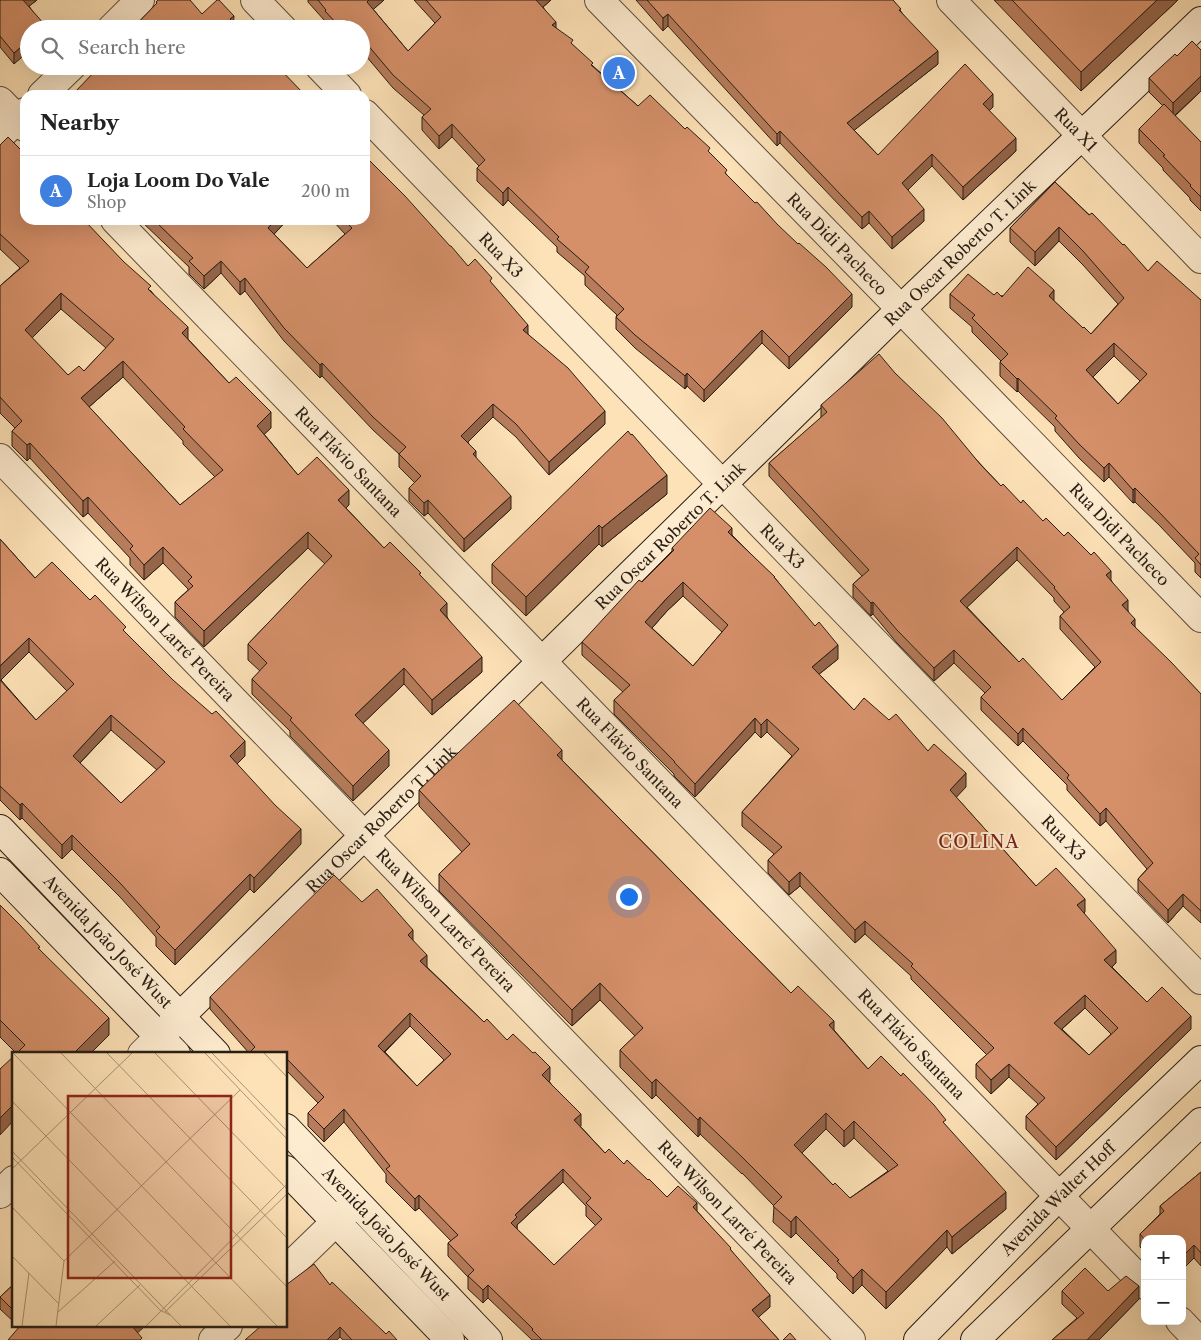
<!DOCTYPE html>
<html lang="en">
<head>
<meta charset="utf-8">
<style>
  body { margin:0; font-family:"Libre Caslon Text",serif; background:#f2f2f2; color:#222 }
  .controls { position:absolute; right:15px; bottom:15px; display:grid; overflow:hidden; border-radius:10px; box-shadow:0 5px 20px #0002 }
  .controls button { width:45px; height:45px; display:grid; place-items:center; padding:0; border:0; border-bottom:1px solid #e0e0e0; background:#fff; color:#222; font:25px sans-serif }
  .you { position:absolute; left:628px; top:896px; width:18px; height:18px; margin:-12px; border:4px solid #fff; border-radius:50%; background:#1a73e8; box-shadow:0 0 0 8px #1a73e833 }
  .badge { display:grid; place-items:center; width:32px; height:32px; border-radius:50%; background:#1a73e8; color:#fff; font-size:16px; font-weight:700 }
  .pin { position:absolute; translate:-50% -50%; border:2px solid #fff; box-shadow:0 1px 5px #0006 }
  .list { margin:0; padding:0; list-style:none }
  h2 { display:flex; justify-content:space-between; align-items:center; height:65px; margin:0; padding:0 20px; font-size:21px }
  h2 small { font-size:16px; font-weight:400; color:#767676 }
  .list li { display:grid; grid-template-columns:32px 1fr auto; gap:15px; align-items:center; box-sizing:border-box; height:70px; padding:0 20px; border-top:1px solid #e0e0e0 }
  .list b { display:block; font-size:19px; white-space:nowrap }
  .list p { margin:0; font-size:16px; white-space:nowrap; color:#767676 }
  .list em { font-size:16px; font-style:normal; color:#767676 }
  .icon { flex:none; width:28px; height:28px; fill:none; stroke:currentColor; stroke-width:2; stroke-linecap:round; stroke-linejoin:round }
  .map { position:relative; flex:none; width:1201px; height:1340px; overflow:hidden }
  .search { position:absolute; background:#fff; box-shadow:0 5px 20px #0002; left:20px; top:20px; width:350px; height:55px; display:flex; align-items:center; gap:12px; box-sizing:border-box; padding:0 18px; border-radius:28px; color:#767676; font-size:19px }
  .panel { position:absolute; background:#fff; box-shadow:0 5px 20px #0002; left:20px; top:90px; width:350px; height:135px; border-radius:15px }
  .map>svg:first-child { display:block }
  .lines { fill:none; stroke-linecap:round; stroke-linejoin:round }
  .street-casing { stroke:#5d4e3c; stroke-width:30 }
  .secondary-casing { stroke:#271d13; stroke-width:30 }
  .street { stroke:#feecd0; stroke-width:28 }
  .secondary { stroke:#feecd0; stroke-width:28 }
  .wall { fill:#b77c5b; stroke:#271d13; fill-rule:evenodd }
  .shaded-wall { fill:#95654a; stroke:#271d13 }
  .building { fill:#d5906a; stroke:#271d13; fill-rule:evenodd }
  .labels { text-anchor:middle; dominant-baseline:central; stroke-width:4; stroke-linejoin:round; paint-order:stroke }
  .street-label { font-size:16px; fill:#271d13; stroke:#feecd0 }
  .neighbourhood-label { font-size:18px; letter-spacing:1px; fill:#7a1f14; stroke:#feecd0 }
  .inset-road { fill:none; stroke:#a89375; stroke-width:1 }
  .view { fill:#8f2418; fill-opacity:0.15; stroke:#8f2418; stroke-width:2.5 }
  .inset-edge { fill:none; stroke:#271d13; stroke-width:2.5 }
</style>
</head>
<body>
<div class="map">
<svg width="1201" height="1340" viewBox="0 0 1201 1340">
  <rect width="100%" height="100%" fill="#fee2b7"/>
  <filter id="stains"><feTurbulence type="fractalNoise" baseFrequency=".004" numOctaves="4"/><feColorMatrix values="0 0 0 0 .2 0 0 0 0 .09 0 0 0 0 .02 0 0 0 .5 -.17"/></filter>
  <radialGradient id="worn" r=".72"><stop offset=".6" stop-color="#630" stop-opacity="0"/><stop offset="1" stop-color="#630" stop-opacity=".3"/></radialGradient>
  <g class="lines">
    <defs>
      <g id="street">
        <path d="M255,0L283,29"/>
        <path id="s1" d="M599,0L901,309L1201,618"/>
        <path id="s2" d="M951,0L1201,259"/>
        <path d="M111,29L140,0"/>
        <path d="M319,66L347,95"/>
        <path d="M42,95L72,66"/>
        <path d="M0,101L25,127"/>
        <path id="s3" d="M365,114L1201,980"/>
        <path d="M0,136L25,112"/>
        <path id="s4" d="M115,220L1145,1285"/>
        <path id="s5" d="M0,458L851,1340"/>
        <path d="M142,1054L159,1037"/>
        <path d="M0,1194L14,1180"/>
        <path d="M286,1270L353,1205"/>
        <path d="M1180,1321L1198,1340"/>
        <path d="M213,1340L228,1326"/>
      </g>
      <g id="secondary">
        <path id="s6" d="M0,829L216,1054"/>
        <path d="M0,872L176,1054"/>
        <path id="s7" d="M159,1037L901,309L1201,21"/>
        <path id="s8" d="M286,1128L488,1340"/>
        <path d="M286,1170L450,1340"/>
        <path id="s9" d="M918,1340L1059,1196L1201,1060"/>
        <path d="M975,1340L1201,1122"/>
      </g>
    </defs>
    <use href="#street" class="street-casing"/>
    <use href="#secondary" class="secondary-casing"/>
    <use href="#street" class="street"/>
    <use href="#secondary" class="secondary"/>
  </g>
  <path class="wall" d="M0,0H37L29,6L45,29L14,64L0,47Z
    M308,0H384L373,9L408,51L435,23L414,0H551L543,7L556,28L593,66L638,106L710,153L727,175L852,307L789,369L762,343L704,402L687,386L685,389L635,348L616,329V317L617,315L585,285V276L557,252V247L508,200L503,206L477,181V168L479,166L452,137L439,149L422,130V117L424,115L393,88L361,50V29H329L325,24V21L308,2Z
    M636,0H893L938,64L854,130L878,155L993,107L989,111L1016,151L963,200L932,166L908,190L924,221L892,249L869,223L862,229L780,143L777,146L668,26L663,31Z
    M994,0H1178L1081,91Z
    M1201,50V91L1175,116L1201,142V211L1190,200V198L1163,170V168L1139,143V129L1163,106L1149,92V78L1177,56Z
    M0,145L25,220L151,291L188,339L271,428L264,434L298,475L349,505L346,508L384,548L421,576L482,672L432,715L404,684L363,723L389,766L353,801L290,736V731L252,694V679L260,671L248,660V644L325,564L308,548L204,647L175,617V602L188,590V589L163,563L144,580L130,565V558L88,513L83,517L30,458L27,461L12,446V431L15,428L0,413V286L20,268L0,249ZM61,309L106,348L84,371L68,375L32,338ZM123,377L183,441V444L215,477L180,505L89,407Z
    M1055,182L1148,271L1201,300V578L1195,572V563L1159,525L1135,502L1133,503L1109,477L1104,482L1079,458L1055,431V427L1018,391L1017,392L1000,376V362L1001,361L972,332V327L950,308V294L994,295L1054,301L1083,328L1091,334L1118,304L1083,265L1059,241L1035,266L1010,242V228ZM1114,356L1140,381L1118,404L1093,377Z
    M140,220H287L274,234L307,268L345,234L332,220H365L468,266L492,284L528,334L605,424L549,475L516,437L493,417L468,442L476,458L511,509L464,552L428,513L424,516L409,501V488L415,483L399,467V454L373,430L322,376L320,378L284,341L245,291L240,295L221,273L204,289L189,274V267Z
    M895,373L1001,486L1111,580L1128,611L1135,627L1201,694V923L1183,906L1168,923L1138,892V879L1147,869L1106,821L1100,826L1067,790V785L1023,741L1018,746L981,710V697L985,693L954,663L934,681L897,643L873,614L871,616L853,597V584L862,576L769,476V463L821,418V405ZM1017,560L1054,598V601L1064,612L1060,616V629L1095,667L1062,700L1019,662L967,607Z
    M667,494L602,547L599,544L526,616L492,583V564Z
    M732,535L775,578L838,659L819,674L854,710L889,720L928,751L966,787L956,797L1036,886L1085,912L1084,913L1116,963L1112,967L1147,1002L1191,1029L1056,1160L1026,1129V1116L1038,1104L1009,1077L991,1094L976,1078V1064L987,1055L911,979V976L865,934L855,943L800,886L789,895L768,873V860L774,854L742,826V812L792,756L767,732L761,738L755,732L695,797L674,776V774L614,714V700L623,692L582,655V642L672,551V548ZM683,596L722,632L693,666L652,628L667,611ZM1085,1008L1111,1034L1089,1055L1062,1029Z
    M0,539L35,578L90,600L126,633L245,756L237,764L301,844L254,893L250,889L175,965L156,946V937L120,897L72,849L62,859L22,818L20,820L0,800ZM29,652L67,691L36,720L1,680ZM111,730L157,770L121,803L80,763Z
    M562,760L791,993L834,1030L868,1069L946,1126L1006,1209L952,1254L947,1247L886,1309L862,1285L853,1294L837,1278V1274L796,1233L791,1238L773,1222L774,1206L742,1173V1174L700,1134L698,1137L656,1095L652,1099L620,1067V1050L635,1036L600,1000L572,1026L439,891V874L462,852L419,806V790ZM826,1129L844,1147L854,1138L888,1171L850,1198L833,1185L802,1153Z
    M362,902L413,941L427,967L484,1022L507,1040L550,1080L549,1081L581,1127L605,1153L624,1164L648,1180L667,1197L697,1211L731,1250L770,1307L758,1317L779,1340H532L488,1298L483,1303L468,1289V1277L448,1256V1243L451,1241L419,1208L415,1211L386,1182V1174L344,1122L324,1142L308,1126V1113L318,1103L286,1070V1054H248L249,1053L210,1009V997ZM410,1026L444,1060L417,1086L385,1052ZM563,1182L586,1206V1216L596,1226L554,1265L517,1229V1225Z
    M0,905L40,950L109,1035L90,1054H16V1053L0,1037Z
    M1201,1172V1266L1194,1258L1145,1239V1252L1140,1247V1234L1160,1214V1206Z
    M14,1284V1322L0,1309V1297Z
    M330,1285L386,1334L397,1340H343L340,1337L337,1340H245Z
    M1062,1291H1108L1139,1299L1099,1340H1052L1077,1318L1062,1304Z"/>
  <path class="shaded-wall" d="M23,0H37L23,11Z
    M369,0H384L367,15V2Z
    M536,0H551L536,13Z
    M1157,0H1178L1081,91V72Z
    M668,14V26L663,31V18Z
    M234,16L233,29L230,19Z
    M347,20V29H339V26Z
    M556,22V34L552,25Z
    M29,40V51L14,64V53Z
    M938,51V64L847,136V123Z
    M1201,76V91L1173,117V103Z
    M993,94V107L983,117V104Z
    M452,124V137L439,149V136Z
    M780,131V143L777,146V134Z
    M1016,138V151L963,200V187Z
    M932,154V166L902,196V183Z
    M508,187V200L503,206V193Z
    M924,209V221L892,249V237Z
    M869,211V223L862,229V217Z
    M275,220H287L268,241V228Z
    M1059,227V241L1035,266V252Z
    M221,261V273L204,289V276Z
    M245,278V291L240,295V282Z
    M1054,290V304L1049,296Z
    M61,293V309L25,345V330Z
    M852,294V307L789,369V357Z
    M528,325V338L523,330Z
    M188,327V343L182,333Z
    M762,330V343L704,402V390Z
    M1114,343V356L1086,384V370Z
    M123,361V377L81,414V398Z
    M322,363V376L320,378V365Z
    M687,373V386L685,389V376Z
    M1018,378V391L1017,392V379Z
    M493,404V417L461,449V436Z
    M605,411V424L549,475V462Z
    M271,412V428L257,441V426Z
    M30,443V458L27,461V445Z
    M476,451V463L473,454Z
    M1109,463V477L1104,482V468Z
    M667,475V494L602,547V528Z
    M1135,488V502L1133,503V490Z
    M349,490V505L338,516V500Z
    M511,496V509L464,552V539Z
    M88,497V513L83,517V501Z
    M428,500V513L424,516V503Z
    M599,525V544L526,616V597Z
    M732,528V542L728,532Z
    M308,532V548L204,647V631Z
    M163,547V563L144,580V565Z
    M1017,547V560L960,614V601Z
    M1111,571V584L1106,575Z
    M683,582V596L667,611L645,636V622L667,598Z
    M1128,600V612L1122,605Z
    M873,602V614L871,616V603Z
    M447,603V618L440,610Z
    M1135,619V632L1131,623Z
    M29,638V652L0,681V666Z
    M838,645V659L812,680V667Z
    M954,650V663L934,681V668Z
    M482,657V672L432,715V700Z
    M404,668V684L355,731V715Z
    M111,715V730L73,770V756Z
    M755,718V732L695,797V784Z
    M767,719V732L761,738V725Z
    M1023,728V741L1018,746V734Z
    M245,741V756L230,771V756Z
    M389,750V766L353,801V786Z
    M562,750V767L557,755Z
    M966,773V787L950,804V790Z
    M22,803V818L20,820V805Z
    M1106,808V821L1100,826V814Z
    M301,829V844L254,893V878Z
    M72,835V849L62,859V845Z
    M800,872V886L789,895V882Z
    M250,874V889L175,965V950Z
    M1183,894V906L1168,923V910Z
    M1085,899V912L1077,919V905Z
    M865,921V934L855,943V930Z
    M413,930V942L408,935Z
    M1116,950V963L1104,974V960Z
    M427,955V968L420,961Z
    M600,983V1000L572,1026V1010Z
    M1085,995V1008L1054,1036V1023Z
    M410,1013V1026L378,1058V1046Z
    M1191,1016V1029L1056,1160V1147Z
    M109,1018V1035L90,1054H73Z
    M834,1021V1037L829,1025Z
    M1009,1064V1077L991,1094V1080Z
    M550,1067V1080L542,1088V1075Z
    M656,1079V1095L652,1099V1083Z
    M14,1104V1120L0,1135V1118Z
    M344,1109V1122L324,1142V1129Z
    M826,1113V1129L794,1161V1145Z
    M581,1114V1126L574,1133V1120Z
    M700,1117V1134L698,1137V1120Z
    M854,1121V1138L844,1147V1131Z
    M563,1169V1182L517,1225V1230L511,1223L515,1215Z
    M1006,1192V1209L952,1254V1237Z
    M419,1195V1208L415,1211V1199Z
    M697,1203V1216L693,1207Z
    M796,1216V1233L791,1238V1222Z
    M947,1230V1247L886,1309V1292Z
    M1194,1245V1258L1182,1270V1257Z
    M862,1269V1285L853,1294V1278Z
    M488,1285V1298L483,1303V1290Z
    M1139,1286V1299L1099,1340H1087Z
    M770,1295V1307L752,1323V1310Z
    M132,1326H145L132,1338Z
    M340,1327V1337L337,1340H327Z"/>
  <path class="building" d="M0,0H23L45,25L41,29H29V40L14,53L0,36Z
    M158,0H190L202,14L217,0H219L234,16L230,19L240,29H132L157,3L156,2Z
    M318,0H369L367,2L408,51L441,17L426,0H536L556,22L552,25L573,40L571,43L593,63L591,65L638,106L650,95L685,129L687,127L710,148L708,151L727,170L725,173L755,203L757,202L777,224L798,244L799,243L826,267L852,294L789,357L762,330L704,390L687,373L685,376L635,335L616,317L624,309L585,272L589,267L557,239L559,237L508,187L503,193L477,168L485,160L452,124L439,136L422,117L431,109L393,75L361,37V29H354L347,20L339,26L325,11L326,10Z
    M647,0H893L901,9L899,10L938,51L847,123L878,155L965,64L993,94L983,104L1016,138L963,187L932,154L902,183L924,209L892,237L869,211L862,217L780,131L777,134L668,14L663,18Z
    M1012,0H1157L1081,72Z
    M1192,41L1201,50V76L1173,103L1149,78L1175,54L1177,56Z
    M100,66H277L305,95H72Z
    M1164,104L1201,142V197L1190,186L1191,185L1163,156L1165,155L1139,129Z
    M8,137L25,154V220H84L124,262L151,286L148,289L188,327L182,333L229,383L236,377L271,412L257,426L298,475L317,457L349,490L338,500L384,548L390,542L421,573L419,574L447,603L440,610L482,657L432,700L404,668L355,715L389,750L353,786L290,720L292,718L252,679L267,663L248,644L332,556L308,532L204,631L175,602L193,586L188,581L192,577L163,547L144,565L130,549L133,546L88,497L83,501L30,443L27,445L12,431L22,421L0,397V286L29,261L0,234V145ZM61,293L114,339L84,371L79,366L68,375L25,330ZM123,361L185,427L183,429L223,470L180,505L81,398Z
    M365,156L405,196L450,246H451L468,266L475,259L492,278L490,281L528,325L523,330L568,368L605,411L549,462L516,424L493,404L461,436L476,451L473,454L511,496L464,539L428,500L424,503L409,488L421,476L399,454L406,447L373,417L322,363L320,365L284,328L245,278L240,282L221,261L204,276L189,261L193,258L154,220H275L268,228L307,268L352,228L344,220H365Z
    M1055,182L1089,215L1092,213L1123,245L1124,244L1148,271L1157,261L1201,300V565L1195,558L1199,554L1159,512L1135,488L1133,490L1109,463L1104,468L1079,444L1055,418L1057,416L1018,378L1017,379L1000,362L1008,354L972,318L975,315L950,294L968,274L994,295L997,292L1002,297L1028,267L1054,290L1049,296L1083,328L1084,327L1091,334L1124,298L1083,251L1059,227L1035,252L1010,228ZM1114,343L1147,374L1118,404L1086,370Z
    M879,354L895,373L942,418L980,464L1001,486L1003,484L1021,503L1023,500L1043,521L1046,518L1064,536L1068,532L1091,555L1094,552L1111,571L1106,575L1128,600L1122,605L1135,619L1131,623L1171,662L1201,694V911L1183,894L1168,910L1138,879L1153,863L1106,808L1100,814L1067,778L1069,775L1023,728L1018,734L981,697L991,687L954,650L934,668L897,630L873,602L871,603L853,584L869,570L769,463L827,412L821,405ZM1017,547L1055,587L1054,588L1070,607L1060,616L1101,662L1062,700L1023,658L1019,662L960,601Z
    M628,431L631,435L632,434L667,475L602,528L599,525L526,597L492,564Z
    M710,508L732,528L728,532L775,577H774L815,626L819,622L838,645L812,667L854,710L864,698L889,720L896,714L928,751L934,744L966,773L950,790L1036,886L1056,868L1085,899L1077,905L1116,950L1104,960L1147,1002L1162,987L1191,1016L1056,1147L1026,1116L1045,1098L1009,1064L991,1080L976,1064L994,1048L911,966L913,964L865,921L855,930L800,872L789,882L768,860L782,847L742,812L799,749L767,719L761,725L755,718L695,784L674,762H675L614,700L630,685L582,642L639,580L642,582L674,550L672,548ZM683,582L728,625L693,666L645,622L667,598ZM1085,995L1118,1028L1089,1055L1054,1023Z
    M0,539L35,578L52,562L90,600L95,595L126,627L123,630L173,680L212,714L216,711L245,741L230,756L275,805L301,829L254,878L250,874L175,950L156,931L160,927L120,883L72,835L62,845L22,803L20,805L0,786V680L36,720L74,684L29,638L0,666ZM111,715L165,762L121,803L73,756Z
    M514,700L562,750L557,755L791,993L798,986L834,1021L829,1025L868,1069L881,1056L901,1076L903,1073L934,1105L946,1120L943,1122L1006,1192L952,1237L947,1230L886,1292L862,1269L853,1278L837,1261L839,1260L796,1216L791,1222L773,1206L782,1197L742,1157L700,1117L698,1120L656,1079L652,1083L620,1050L643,1028L600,983L572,1010L439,874L470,844L419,790ZM826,1113L844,1131L854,1121L898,1165L850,1198L835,1183L833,1185L794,1145Z
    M334,875L362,902L377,889L413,930L408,935L427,955L420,961L484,1022L487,1019L507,1040L513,1034L533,1053L535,1052L550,1067L542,1075L581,1114L574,1120L605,1153L609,1149L624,1164L627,1160L648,1180L649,1179L667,1197L678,1186L697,1203L693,1207L731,1248L730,1249L770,1295L752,1310L779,1340H542L532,1330L533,1329L488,1285L483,1290L468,1276L474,1270L448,1243L458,1235L419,1195L415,1199L386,1169L390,1166L344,1109L324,1129L308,1113L324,1097L286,1058V1054H282L281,1052L278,1054H248L255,1047L210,997ZM410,1013L451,1054L417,1086L378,1046ZM563,1169L591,1198L586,1203L602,1219L554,1265L511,1223L517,1217L515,1215Z
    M0,905L20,925L40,947L38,948L109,1018L73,1054H16L25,1045L0,1020Z
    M14,1056V1104L0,1118V1069Z
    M1201,1172V1253L1194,1245L1182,1257V1239H1145V1240L1140,1234L1164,1211L1160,1206Z
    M314,1264L330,1285L332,1282L386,1334L389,1331L397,1340H352L340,1327L327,1340H245L261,1326H286V1285Z
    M1085,1268L1108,1291L1126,1276L1139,1286L1087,1340H1052L1084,1313L1062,1291Z
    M14,1284V1311L0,1297Z
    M20,1326H132L142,1338L140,1340H8Z
    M790,1333L796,1340H783Z"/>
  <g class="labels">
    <g class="street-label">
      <text stroke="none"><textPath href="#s2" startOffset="180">Rua X1</textPath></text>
      <text stroke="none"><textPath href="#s1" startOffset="341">Rua Didi Pacheco</textPath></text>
      <text stroke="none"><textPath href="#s7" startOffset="1121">Rua Oscar Roberto T. Link</textPath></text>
      <text stroke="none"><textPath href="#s3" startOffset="196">Rua X3</textPath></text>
      <text stroke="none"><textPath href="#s4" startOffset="336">Rua Flávio Santana</textPath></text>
      <text stroke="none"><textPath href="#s1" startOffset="746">Rua Didi Pacheco</textPath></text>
      <text stroke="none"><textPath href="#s7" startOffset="716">Rua Oscar Roberto T. Link</textPath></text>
      <text stroke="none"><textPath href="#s3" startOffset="601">Rua X3</textPath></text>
      <text stroke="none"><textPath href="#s5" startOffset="238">Rua Wilson Larré Pereira</textPath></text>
      <text stroke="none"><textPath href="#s4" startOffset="741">Rua Flávio Santana</textPath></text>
      <text stroke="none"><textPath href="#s7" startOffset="311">Rua Oscar Roberto T. Link</textPath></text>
      <text stroke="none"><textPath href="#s3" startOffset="1006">Rua X3</textPath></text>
      <text stroke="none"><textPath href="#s5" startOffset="642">Rua Wilson Larré Pereira</textPath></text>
      <text stroke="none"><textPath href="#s6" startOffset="156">Avenida João José Wust</textPath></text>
      <text stroke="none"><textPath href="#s4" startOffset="1146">Rua Flávio Santana</textPath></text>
      <text stroke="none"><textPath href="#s9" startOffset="199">Avenida Walter Hoff</textPath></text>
      <text stroke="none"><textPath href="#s5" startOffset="1048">Rua Wilson Larré Pereira</textPath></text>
      <text stroke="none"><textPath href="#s8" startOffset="146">Avenida João José Wust</textPath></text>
    </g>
    <g class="neighbourhood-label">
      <text x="979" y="842">COLINA</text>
    </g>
  </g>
  <g transform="translate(12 1052)">
    <rect width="275" height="275" fill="#fee2b7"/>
    <path class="inset-road" d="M1,1L265,274M49,1L275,235M95,1L275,186M143,1L275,137M193,1L275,87M200,1L275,79M252,1L275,25M0,49L218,274M0,99L169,274M0,105L148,258L158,263M0,117L120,1M0,155L52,209M0,204L47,252M52,209L228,38M46,260L103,209M153,260L275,142M10,274L17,221M44,274L52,209M84,274L128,233M134,274L275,132"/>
    <path class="view" d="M56,44H219V226H56Z"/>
    <rect width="275" height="275" class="inset-edge"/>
  </g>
  <rect width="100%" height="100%" filter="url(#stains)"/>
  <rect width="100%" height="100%" fill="url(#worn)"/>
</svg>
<div class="controls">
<button>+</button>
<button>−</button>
</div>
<div class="you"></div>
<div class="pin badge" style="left:619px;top:73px;background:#3f7fe0">A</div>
<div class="search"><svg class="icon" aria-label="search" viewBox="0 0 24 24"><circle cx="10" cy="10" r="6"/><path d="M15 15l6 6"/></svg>Search here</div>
<section class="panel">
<h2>Nearby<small></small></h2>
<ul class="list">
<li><span class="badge" style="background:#3f7fe0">A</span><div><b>Loja Loom Do Vale</b><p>Shop</p></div><em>200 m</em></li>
</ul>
</section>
</div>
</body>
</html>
